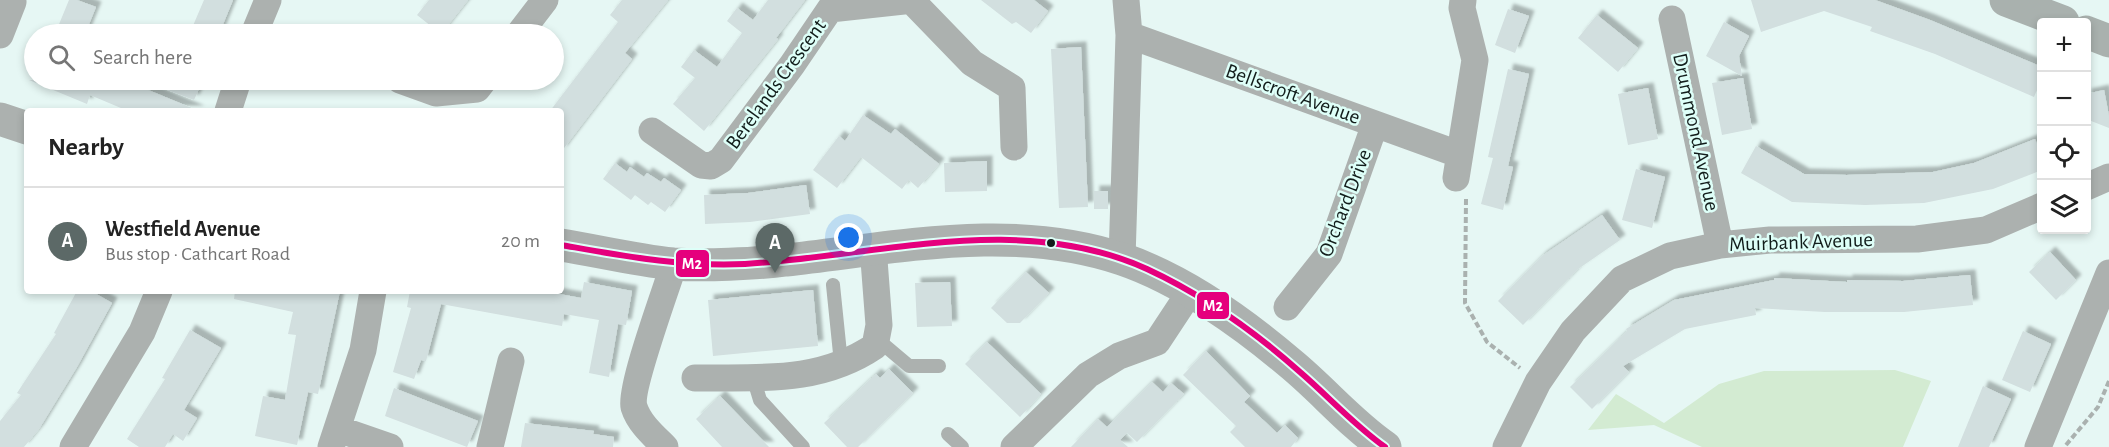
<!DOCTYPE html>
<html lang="en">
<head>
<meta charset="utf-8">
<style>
  body { margin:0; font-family:"Alegreya Sans",sans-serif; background:#f6f6f6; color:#222 }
  .controls { position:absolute; right:18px; top:18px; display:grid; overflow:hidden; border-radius:6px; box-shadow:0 3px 9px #0003 }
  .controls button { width:54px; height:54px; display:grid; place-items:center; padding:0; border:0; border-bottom:2px solid #e0e0e0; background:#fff; color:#222; font:30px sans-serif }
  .you { position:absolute; left:849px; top:238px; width:21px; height:21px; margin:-15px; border:4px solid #fff; border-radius:50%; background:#1a73e8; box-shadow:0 0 0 9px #1a73e833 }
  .badge { display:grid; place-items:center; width:39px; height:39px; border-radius:50%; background:#5c6967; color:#fff; font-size:20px; font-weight:700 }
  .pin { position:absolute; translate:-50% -50px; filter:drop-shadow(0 2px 3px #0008) }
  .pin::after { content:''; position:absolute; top:32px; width:21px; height:18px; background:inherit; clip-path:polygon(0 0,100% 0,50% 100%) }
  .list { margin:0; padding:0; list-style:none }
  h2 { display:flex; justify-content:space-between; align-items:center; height:78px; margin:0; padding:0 24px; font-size:26px }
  h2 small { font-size:20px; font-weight:400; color:#767676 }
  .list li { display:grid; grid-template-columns:39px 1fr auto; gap:18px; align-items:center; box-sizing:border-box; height:108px; padding:0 24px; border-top:2px solid #e0e0e0 }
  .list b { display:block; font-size:22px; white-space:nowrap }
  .list p { margin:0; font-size:20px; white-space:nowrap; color:#767676 }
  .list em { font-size:20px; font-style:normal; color:#767676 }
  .icon { flex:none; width:33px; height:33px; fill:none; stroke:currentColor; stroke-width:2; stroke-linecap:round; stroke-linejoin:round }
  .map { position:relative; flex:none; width:2109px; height:447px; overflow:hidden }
  .search { position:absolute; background:#fff; box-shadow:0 3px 9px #0003; left:24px; top:24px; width:540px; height:66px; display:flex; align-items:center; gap:15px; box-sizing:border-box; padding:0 21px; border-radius:33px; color:#767676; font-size:22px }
  .panel { position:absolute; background:#fff; box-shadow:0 3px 9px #0003; left:24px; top:108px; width:540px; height:186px; border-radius:6px }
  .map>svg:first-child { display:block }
  .green { fill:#d3ebd2 }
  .building { fill:#d2dfdf; filter:url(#shadow) }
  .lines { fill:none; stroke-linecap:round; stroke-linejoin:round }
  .path { stroke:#aab1af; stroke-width:4; stroke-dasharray:6 3; stroke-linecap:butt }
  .service { stroke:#acb1af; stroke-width:14 }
  .minor { stroke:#acb1af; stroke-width:27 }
  .tertiary { stroke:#acb1af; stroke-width:33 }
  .secondary { stroke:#a9b1ae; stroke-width:33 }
  .bus-1-casing { stroke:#defff8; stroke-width:10 }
  .bus-1 { stroke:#e5007d; stroke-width:6 }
  .bus-dot { fill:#121d1b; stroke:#defff8; stroke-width:2 }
  .labels { text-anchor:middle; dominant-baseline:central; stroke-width:5; stroke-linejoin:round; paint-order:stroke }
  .street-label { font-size:21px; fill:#121d1b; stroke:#defff8 }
  .line-badge { stroke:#defff8; stroke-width:2 }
  .badge-label { font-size:16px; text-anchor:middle; font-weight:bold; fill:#fff }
</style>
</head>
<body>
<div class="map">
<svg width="2109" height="447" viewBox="0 0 2109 447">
  <defs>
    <filter id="shadow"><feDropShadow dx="5.5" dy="-5.5" stdDeviation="1.5" flood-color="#0004"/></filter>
  </defs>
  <rect width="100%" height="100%" fill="#e6f7f4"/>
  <path class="green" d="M1895,370L1931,381L1903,447H1702L1654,425L1588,430L1616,394L1664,423L1719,384L1764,371Z"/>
  <path class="building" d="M69,0H77L96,7L85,34H55Z
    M204,0H233L219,34H208L192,28Z
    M429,0H468L441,34L417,15Z
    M622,0H668L625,53L632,59L561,152V111H550L618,22L610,15Z
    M768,0H805L776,38L778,39L704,131L673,104L695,78L681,67L694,50L717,67L742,33L727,21L737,8L753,20Z
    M981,0H1034L1048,11L1031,33L1016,22L1012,24Z
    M1751,0H1875L1930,20L2042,67V78L2034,97L1935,54L1870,31L1872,27L1824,11L1761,32Z
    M1508,9L1529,16L1515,53L1495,45Z
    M1597,15L1638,48L1618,72L1578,38Z
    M1724,22L1749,36L1739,56L1742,76L1706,56Z
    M1081,47L1088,207L1059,208L1051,49Z
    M1508,69L1529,74L1508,166L1513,167L1503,210L1481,204L1493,158L1488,157Z
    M1743,78L1752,129L1722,135L1712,83Z
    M29,80H124L199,111H128L90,95L87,104Z
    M144,81V80H203L194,100Z
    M1648,88L1658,139L1628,145L1618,94Z
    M2104,90L2109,116V128L2086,119V94Z
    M863,115L891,134L895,129L939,164L918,188L909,180L902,189L861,157L837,188L813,170L839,136L845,141Z
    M2035,139L2042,157V170L1993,189L1924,203L1865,205L1792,202L1741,173L1756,146L1804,174L1847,175L1933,172L1974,163Z
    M987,161V191L945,192L944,163Z
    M615,163L627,172L630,167L644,177L647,173L661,182L664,178L681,190L665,212L651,202L648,205L635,195L631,200L603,179Z
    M1636,169L1665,177L1652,228L1622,220Z
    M806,185L810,214L750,222L705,224L704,195L748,193Z
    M1094,191H1108V209H1094Z
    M1602,215L1620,240L1578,269L1523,325L1498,301L1542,256Z
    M2050,252L2076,280L2056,300L2029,272Z
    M1026,272L1049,293L1020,323H1007L991,308Z
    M1970,275L1973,305L1904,312H1825L1755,308L1756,315L1685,329L1623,366L1629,372L1592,409L1570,387L1627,331L1626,329L1674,300L1774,280V278L1847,282V280L1903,281Z
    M584,282L632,291L626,325L618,324L609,377L589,373L599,320L564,314L562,326L441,304L426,361L421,360L414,379L393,372L411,308L407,307L410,291H543L581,298Z
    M950,282L952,326L917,327L915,283Z
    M813,290L818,346L713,356L708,300Z
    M77,291H91L112,303L77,367L39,429L24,447H0V421L21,395L17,393L56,334L54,333Z
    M235,291H340L318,394L308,392L297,445L255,436L263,396L285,400L296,335L288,334L293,312L234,299Z
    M190,330L221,348L184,410L197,418L183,441L173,434L165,447H139L127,439L165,379L162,378Z
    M2023,331L2051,344L2030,392L2002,380Z
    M987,342L1041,394L1020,417L965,364Z
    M1206,351L1250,396L1244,402L1277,433L1285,425L1298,438L1291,447H1245L1230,432L1236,426L1183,375Z
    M889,369L913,393L858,447H847L824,423L876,374L880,378Z
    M1152,382L1163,392L1171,383L1184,394L1137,442L1127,433L1120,440L1128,447H1071L1098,419L1107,427Z
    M1983,386L2011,399L1989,447H1958Z
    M394,388L478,421L467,447L385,416Z
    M720,396L769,447H722L696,419Z
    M525,423L594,431L593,434L614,437L613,447H521Z"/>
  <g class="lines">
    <path class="path" d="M1466,199L1465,303L1487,342L1520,368
      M2066,445L2098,407L2109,381"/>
    <path class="service" d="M833,285L841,363
      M877,339L909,366H939
      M753,377L760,400L803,447
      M948,434L962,447"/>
    <path class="minor" d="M912,1L972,63L1012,88L1014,147
      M1672,19L1720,245
      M254,34L268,0
      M519,34L545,0
      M0,35L13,2
      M1129,35L1458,154
      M400,80L436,93L477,89L484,80
      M228,111L238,80
      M652,131L701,165L711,166L721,160L792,65L830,9L913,0
      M1456,178L1475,60L1462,8L1463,0
      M2086,187L2109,177
      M1122,259L1129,35L1126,0
      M1287,307L1329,254L1375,124
      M695,378C759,377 819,384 875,346L879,325L873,247
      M338,429L390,447
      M73,447L142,332L159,291
      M331,447L363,350L373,291
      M490,447L511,361
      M665,447C653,435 639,423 634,407C629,389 667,287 674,264
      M1014,447L1088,375L1119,356L1157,342L1190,292
      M1506,447L1538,382L1573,331L1622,279L1670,256L1720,245L1770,240L1917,239L1986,230L2042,206
      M2038,447L2109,273"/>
    <path class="tertiary" d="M0,119L27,128
      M561,245C598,251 635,260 673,264C702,266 756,264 786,260C896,248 1012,222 1122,259C1181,279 1243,323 1290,363C1323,390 1350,423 1385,447"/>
    <path class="secondary" d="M2006,0L2063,22
      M2086,32L2109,41"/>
    <defs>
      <path id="bus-1" d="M561,245C624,256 680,267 745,264C877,256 1020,211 1147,269C1203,295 1254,331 1300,372C1329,397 1354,425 1385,447"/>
    </defs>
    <use href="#bus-1" class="bus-1-casing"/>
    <use href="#bus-1" class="bus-1"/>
  </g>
  <circle class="bus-dot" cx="1051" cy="243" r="5"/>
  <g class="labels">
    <g class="street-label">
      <text transform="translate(776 84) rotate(-54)">Berelands Crescent</text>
      <text transform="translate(1293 94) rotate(20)">Bellscroft Avenue</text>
      <text transform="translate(1696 132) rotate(78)">Drummond Avenue</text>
      <text transform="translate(1345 203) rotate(-69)">Orchard Drive</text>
      <text transform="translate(1801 242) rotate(-2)">Muirbank Avenue</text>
    </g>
  </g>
  <g class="line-badge">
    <rect x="675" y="249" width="35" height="29" rx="6" fill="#e5007d"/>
    <rect x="1196" y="291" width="34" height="29" rx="6" fill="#e5007d"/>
  </g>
  <g class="badge-label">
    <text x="692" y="269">M2</text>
    <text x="1213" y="311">M2</text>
  </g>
</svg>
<div class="controls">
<button>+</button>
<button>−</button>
<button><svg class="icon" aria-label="locate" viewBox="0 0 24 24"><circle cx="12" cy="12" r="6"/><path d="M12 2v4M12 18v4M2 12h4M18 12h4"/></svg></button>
<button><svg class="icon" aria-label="layers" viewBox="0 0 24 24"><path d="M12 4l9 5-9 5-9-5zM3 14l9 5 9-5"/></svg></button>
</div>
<div class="you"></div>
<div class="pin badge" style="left:775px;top:273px">A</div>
<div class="search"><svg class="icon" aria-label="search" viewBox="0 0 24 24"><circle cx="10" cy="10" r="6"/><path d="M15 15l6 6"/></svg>Search here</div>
<section class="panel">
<h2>Nearby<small></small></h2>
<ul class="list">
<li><span class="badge">A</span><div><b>Westfield Avenue</b><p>Bus stop · Cathcart Road</p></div><em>20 m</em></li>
</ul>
</section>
</div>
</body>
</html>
